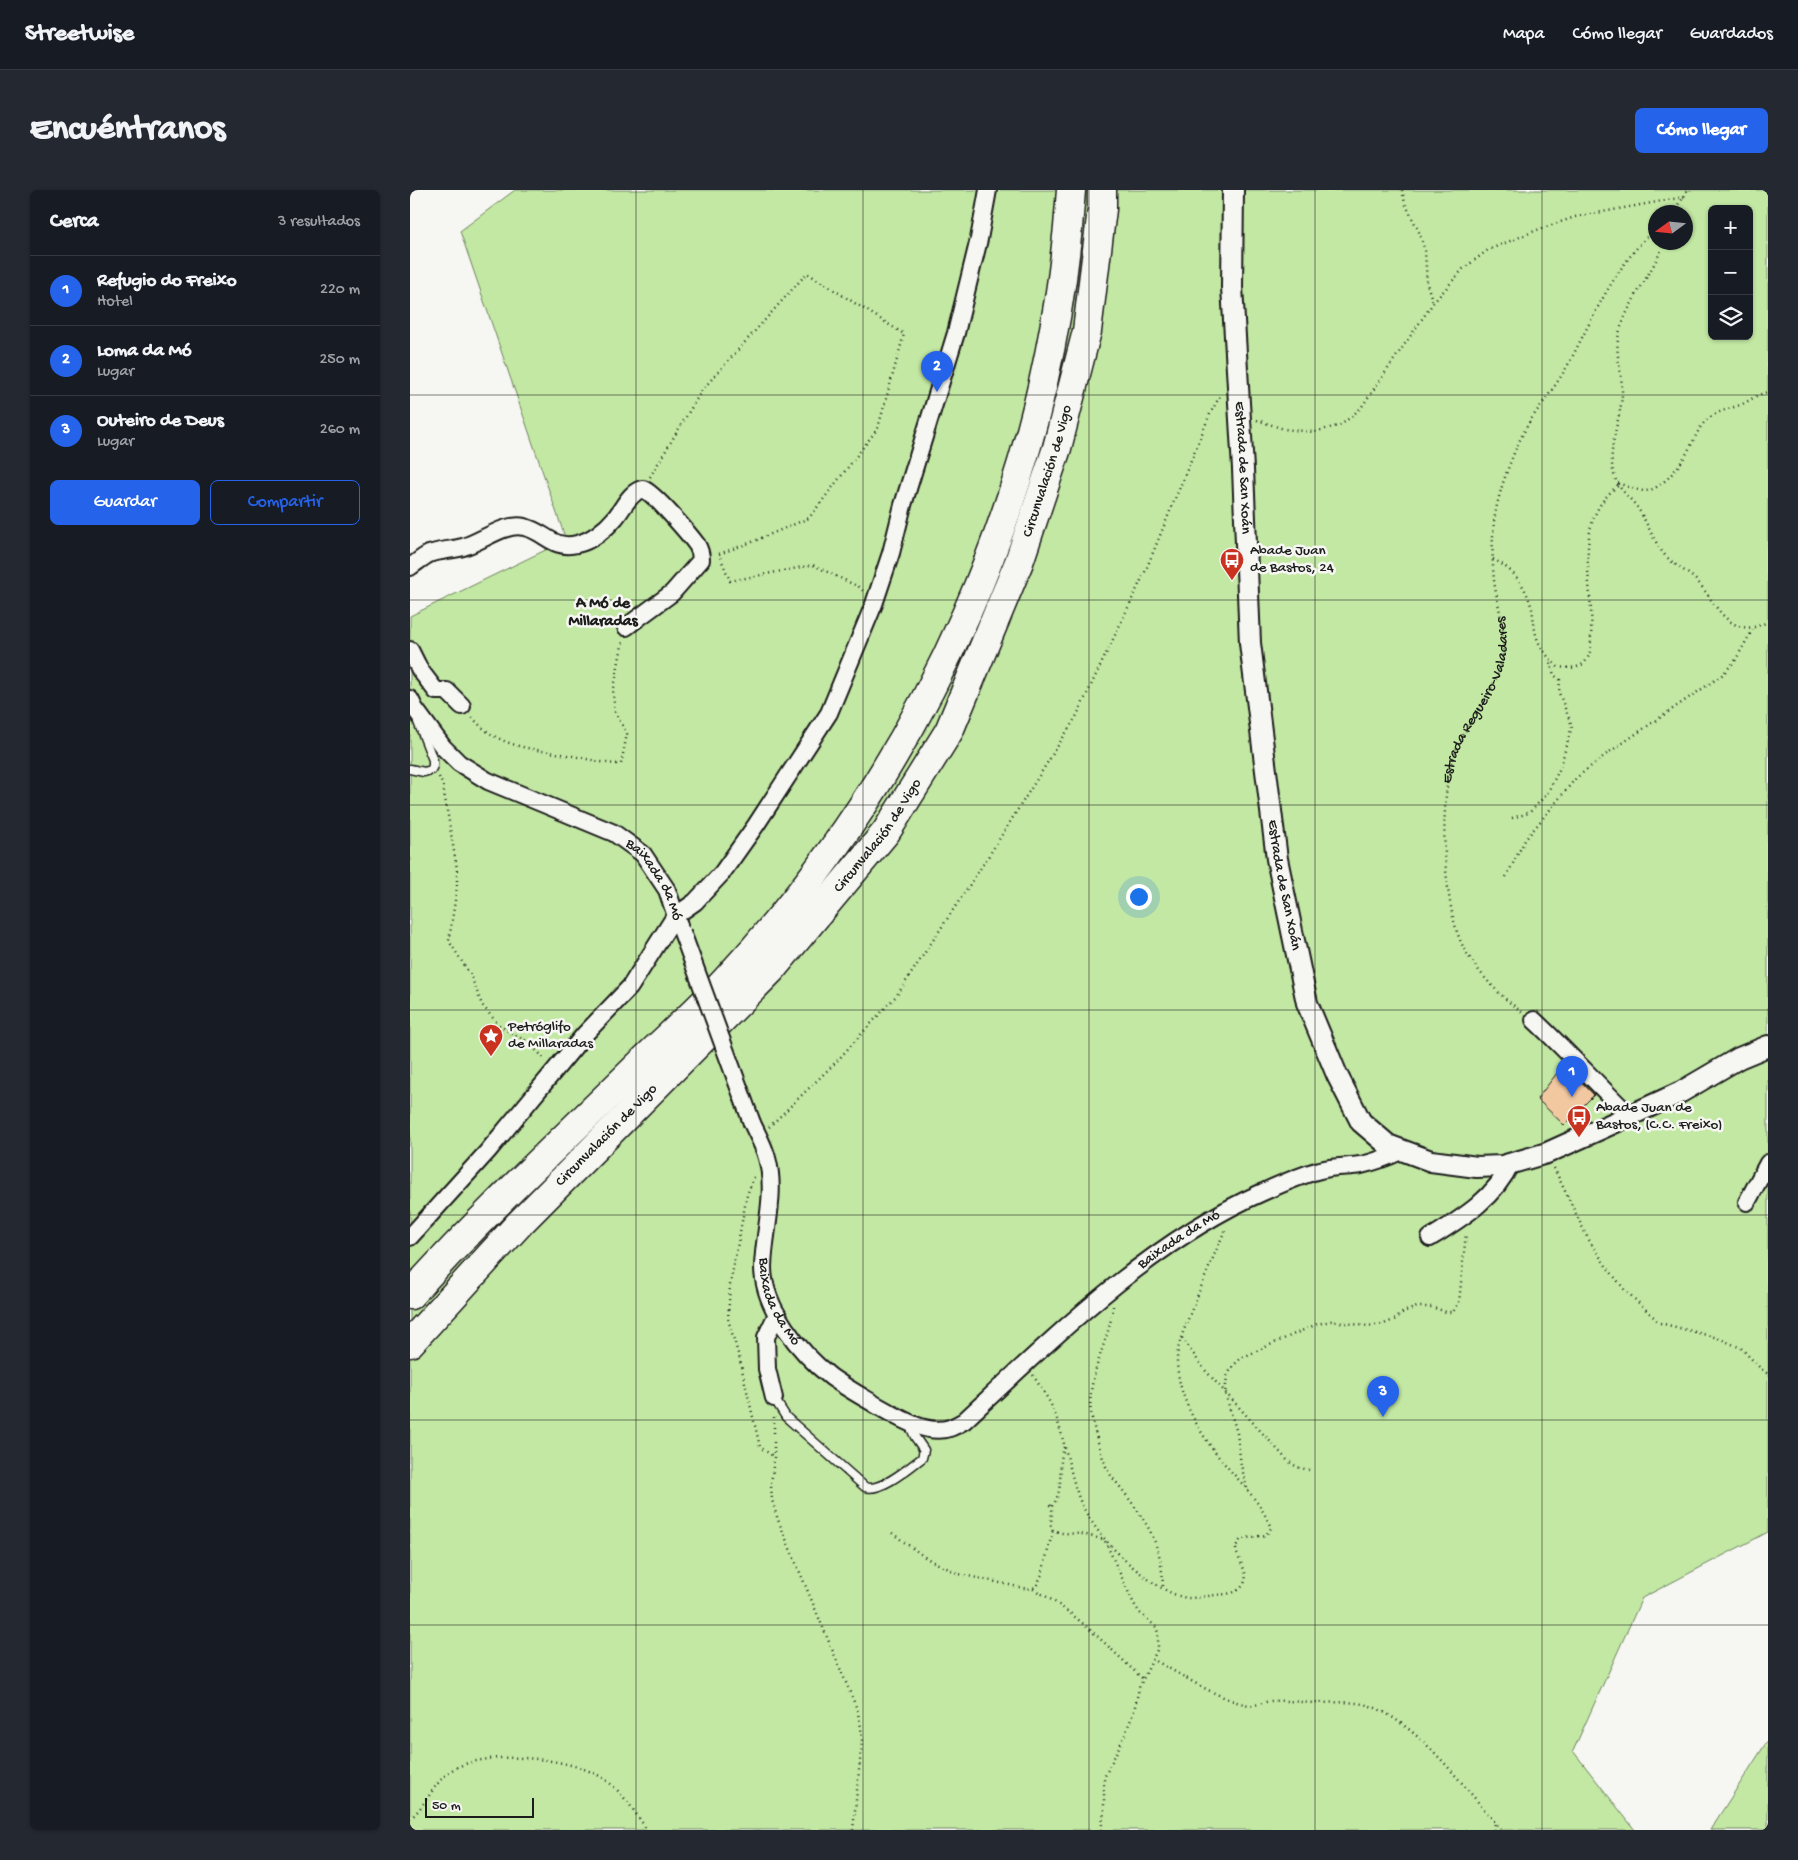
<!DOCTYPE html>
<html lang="es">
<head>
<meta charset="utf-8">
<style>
  body { margin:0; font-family:"Gochi Hand",sans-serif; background:#242831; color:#f1f3f6 }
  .controls { position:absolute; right:15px; top:15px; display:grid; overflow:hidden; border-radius:8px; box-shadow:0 1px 4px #0004 }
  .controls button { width:45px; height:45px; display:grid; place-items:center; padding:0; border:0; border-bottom:1px solid #363941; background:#171b24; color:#f1f3f6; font:25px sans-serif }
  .compass { position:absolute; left:1238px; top:15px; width:45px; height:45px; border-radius:50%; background:#171b24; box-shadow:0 1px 4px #0004; rotate:255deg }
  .scale { position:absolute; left:15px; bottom:12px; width:109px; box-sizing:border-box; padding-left:5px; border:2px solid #1c1c1c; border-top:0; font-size:14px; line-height:18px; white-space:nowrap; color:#1c1c1c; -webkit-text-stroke:4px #f6f6f2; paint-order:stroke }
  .you { position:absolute; left:728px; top:706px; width:18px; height:18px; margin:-12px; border:4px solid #fff; border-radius:50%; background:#1a73e8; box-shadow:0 0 0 8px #1a73e833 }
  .badge { display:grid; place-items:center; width:32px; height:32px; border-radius:50%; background:#2563eb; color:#fff; font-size:16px; font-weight:700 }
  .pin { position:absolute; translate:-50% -41px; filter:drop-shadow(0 1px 2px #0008) }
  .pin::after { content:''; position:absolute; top:26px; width:18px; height:15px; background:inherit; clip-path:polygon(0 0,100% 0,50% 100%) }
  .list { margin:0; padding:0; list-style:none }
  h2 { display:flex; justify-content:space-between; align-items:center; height:65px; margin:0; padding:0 20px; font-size:21px }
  h2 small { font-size:16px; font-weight:400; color:#9ea1a6 }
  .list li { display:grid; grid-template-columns:32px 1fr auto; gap:15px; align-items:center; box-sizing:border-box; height:70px; padding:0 20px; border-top:1px solid #363941 }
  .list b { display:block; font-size:19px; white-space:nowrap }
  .list p { margin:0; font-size:16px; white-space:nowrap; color:#9ea1a6 }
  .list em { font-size:16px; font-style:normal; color:#9ea1a6 }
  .actions { display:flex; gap:10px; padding:15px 20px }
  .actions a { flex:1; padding:11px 0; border:1px solid #2563eb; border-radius:8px; text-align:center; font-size:18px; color:#2563eb }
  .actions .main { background:#2563eb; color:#fff }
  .icon { flex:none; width:28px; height:28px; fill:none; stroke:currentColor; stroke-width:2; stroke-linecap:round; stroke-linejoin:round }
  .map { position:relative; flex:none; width:1358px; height:1640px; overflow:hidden; border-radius:8px }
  header { display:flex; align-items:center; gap:30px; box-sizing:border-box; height:70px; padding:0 25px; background:#171b24; border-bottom:1px solid #363941 }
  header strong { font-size:24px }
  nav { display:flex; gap:28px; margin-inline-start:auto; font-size:18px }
  .intro { display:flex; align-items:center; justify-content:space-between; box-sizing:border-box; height:120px; padding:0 30px }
  h1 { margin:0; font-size:35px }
  .button { padding:12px 22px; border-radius:8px; background:#2563eb; color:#fff; font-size:18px; font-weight:700 }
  main { display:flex; gap:30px; padding:0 30px }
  aside { flex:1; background:#171b24; border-radius:8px; box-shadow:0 1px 4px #0004 }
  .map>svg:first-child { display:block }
  .green { fill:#c2e8a3; stroke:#6f8260; fill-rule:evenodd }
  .building { fill:#f2c8a1; stroke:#1c1c1c }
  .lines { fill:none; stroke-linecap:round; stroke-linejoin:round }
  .service-casing { stroke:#1c1c1c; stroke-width:11 }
  .minor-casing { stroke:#1c1c1c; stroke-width:20 }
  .tertiary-casing { stroke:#1c1c1c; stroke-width:24 }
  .motorway-casing { stroke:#1c1c1c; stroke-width:31 }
  .path { stroke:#1c1c1c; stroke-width:2.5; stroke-dasharray:1 4; stroke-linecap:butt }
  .service { stroke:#f6f6f2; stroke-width:8 }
  .minor { stroke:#f6f6f2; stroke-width:16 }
  .tertiary { stroke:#f6f6f2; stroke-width:20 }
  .motorway { stroke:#f6f6f2; stroke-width:28 }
  .minor-bridge-casing { stroke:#1c1c1c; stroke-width:20; stroke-linecap:butt }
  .minor-bridge { stroke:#f6f6f2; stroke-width:16 }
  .grid { fill:none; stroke:#1c1c1c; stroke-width:1; stroke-opacity:0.55 }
  .labels { text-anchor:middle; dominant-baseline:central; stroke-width:5; stroke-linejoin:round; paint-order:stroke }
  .street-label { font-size:15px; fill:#1c1c1c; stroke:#f6f6f2 }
  .poi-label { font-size:15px; fill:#1c1c1c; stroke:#f6f6f2; text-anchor:start }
  .neighbourhood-label { font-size:16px; font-weight:bold; fill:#1c1c1c; stroke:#f6f6f2 }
</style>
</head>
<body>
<header>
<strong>Streetwise</strong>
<nav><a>Mapa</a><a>Cómo llegar</a><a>Guardados</a></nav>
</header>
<div class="intro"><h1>Encuéntranos</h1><a class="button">Cómo llegar</a></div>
<main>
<aside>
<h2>Cerca<small>3 resultados</small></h2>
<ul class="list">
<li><span class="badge">1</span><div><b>Refugio do Freixo</b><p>Hotel</p></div><em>220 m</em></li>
<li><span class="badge">2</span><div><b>Loma da Mó</b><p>Lugar</p></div><em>250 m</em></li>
<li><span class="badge">3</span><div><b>Outeiro de Deus</b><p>Lugar</p></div><em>260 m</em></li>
</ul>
<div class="actions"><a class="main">Guardar</a><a>Compartir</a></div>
</aside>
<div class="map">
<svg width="1358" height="1640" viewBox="0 0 1358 1640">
  <rect width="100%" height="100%" fill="#f6f6f2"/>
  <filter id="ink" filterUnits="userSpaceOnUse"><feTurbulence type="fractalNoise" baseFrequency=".02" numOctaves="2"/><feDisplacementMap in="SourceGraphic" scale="10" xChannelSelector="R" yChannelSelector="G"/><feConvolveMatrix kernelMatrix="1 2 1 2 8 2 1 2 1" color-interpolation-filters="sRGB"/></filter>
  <g filter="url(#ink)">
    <path class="green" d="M105,0H1358V1342L1232,1408L1163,1561L1225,1640H0V426L156,350L50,41ZM1302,19H1339V146H1302ZM1246,22H1276V52H1246Z
      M1358,1550V1640H1300Z"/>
    <path class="building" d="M1154,874L1184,905L1154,935L1127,909Z"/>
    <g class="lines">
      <defs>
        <path id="service" d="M0,579L14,582L21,580L23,576V570L8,532
          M364,1208L376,1227L455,1297C470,1303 500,1277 512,1268L514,1260L505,1247L499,1234"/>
        <g id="minor">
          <path d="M0,377C6,373 13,367 19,364C30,360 42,360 53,357C71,352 96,332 114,337C135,341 142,360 167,354C181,351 196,339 205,328C213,319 220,301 233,299C244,303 279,344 287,355C290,360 291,365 291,370L262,403L216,437"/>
          <path d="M0,460L10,480L26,501H37L52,516"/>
          <path id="s2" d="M0,509L5,519L33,557L49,573L78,591L204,643L233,664L257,700L269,735"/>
          <path d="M1124,830C1157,861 1187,894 1220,926"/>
          <path id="s3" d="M342,933C347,944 354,956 357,968C367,1003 354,1041 353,1077C353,1118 390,1163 421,1187C435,1197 451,1206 466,1215C486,1226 516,1246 540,1238C545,1236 549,1234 554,1231C642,1149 741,1051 853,1002C871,994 891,985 910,980C923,976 938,977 951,975C965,972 978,967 991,961"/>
          <path d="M1337,1012L1358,973"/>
          <path d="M0,1047L78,961L174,845L220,797L265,726L285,712L312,683L346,635L419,523L464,414L481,363L493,315L546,143L569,49L578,0"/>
          <path d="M1020,1048C1052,1028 1085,1008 1101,973"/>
          <path d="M364,1208L357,1179L356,1147L367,1124"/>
        </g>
        <g id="tertiary">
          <path id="s4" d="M823,0L822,97L833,279L840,453L867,669L897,813L927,885L951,932L978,955L1021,971L1067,977L1092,976L1137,963L1197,936L1271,902L1329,868L1358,856"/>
        </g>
        <g id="motorway">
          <path d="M0,1105C74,1023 156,947 235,869C262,843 290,818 316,790C515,576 642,293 661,0"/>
          <path id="s5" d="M0,1153L110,1033L361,780L476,642L539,541L609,372L647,258L677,141L692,19V0"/>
        </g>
      </defs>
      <use href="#service" class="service-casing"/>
      <use href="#minor" class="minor-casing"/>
      <use href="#tertiary" class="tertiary-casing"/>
      <use href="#motorway" class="motorway-casing"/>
      <g class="path">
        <path d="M992,0L995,13L1009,42L1015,61L1017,94L1023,113"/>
        <path d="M1262,22L1274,7L1277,0"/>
        <path d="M1255,52C1242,83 1220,109 1210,140C1203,162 1213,182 1212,204C1211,232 1194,262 1206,290C1211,302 1222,309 1229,320C1237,333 1244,351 1253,363C1263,375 1277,381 1288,392C1303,409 1315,442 1344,437C1348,436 1353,434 1358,432"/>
        <path d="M847,230L874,239L904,242L931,235L951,218L1023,113L1053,79L1078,60L1127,40L1165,27L1274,7"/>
        <path d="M240,287L292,200L397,83L494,144L468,238L399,328L342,352L309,364L320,391L403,375L449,397L453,401"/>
        <path d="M1208,293C1216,296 1225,300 1234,301C1252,301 1273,272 1280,257C1285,249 1287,241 1293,234C1303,222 1316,220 1330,215C1340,211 1347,204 1358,202"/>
        <path d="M1083,369C1104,380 1116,396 1122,419C1124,430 1124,443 1129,453C1134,463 1141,470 1148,477C1157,478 1168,479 1174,473C1181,466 1181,456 1181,447C1185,395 1159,332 1209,295"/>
        <path d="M62,527C88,558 120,558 157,565C176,568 192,574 211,574L217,544L205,522L203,503L213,450"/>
        <path d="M29,587L33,596L47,679V697L39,751L61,786L72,815L88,834L102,844L117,851L136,870"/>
        <path d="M1102,628L1119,623L1137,604L1150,578L1162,536L1149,503L1150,490L1144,485L1139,469"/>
        <path d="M1096,687L1115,650L1166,588L1198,563L1311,486L1325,471L1344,437"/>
        <path id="s1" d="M1112,822C1090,806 1070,785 1056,762C1032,724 1028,607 1044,565C1056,531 1088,501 1093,464C1096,438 1087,415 1084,390C1082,370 1082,345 1085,325C1090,296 1105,256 1120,231C1133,212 1148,193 1159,173C1185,124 1204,77 1246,38"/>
        <path d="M359,937L426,872L487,805L578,667L666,527L735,382L800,224L811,204"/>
        <path d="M1144,978L1177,1047L1196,1076L1214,1099L1250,1133L1308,1148L1331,1158L1350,1178L1358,1184"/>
        <path d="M344,987L337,1005L320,1095L318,1129L329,1167L350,1257L364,1267"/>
        <path d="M703,1116C700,1151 676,1186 681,1223C683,1236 692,1269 698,1281C702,1288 709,1295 714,1302C739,1336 752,1354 753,1398"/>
        <path d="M772,1148L794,1179L878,1271L887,1277L899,1280"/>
        <path d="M623,1185C630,1197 639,1209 644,1221C654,1247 658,1275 667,1302C670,1313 676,1323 682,1332C697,1357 749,1406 779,1408C788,1408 797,1406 806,1405C815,1404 828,1404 833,1395C842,1383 825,1369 826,1356L831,1349L856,1345L861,1338C849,1307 823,1286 804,1261C785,1234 768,1205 767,1171C767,1153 776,1136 782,1119C793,1092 804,1065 816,1038"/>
        <path d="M364,1227V1267L361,1295L362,1310L368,1330L447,1519L451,1537L452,1551L443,1640"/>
        <path d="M837,1298L831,1275L827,1243L815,1203L817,1186L823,1176L831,1168L907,1134L921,1131L958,1136L974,1134L986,1129L993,1122L1007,1117H1022L1036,1122H1043L1049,1113L1056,1043"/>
        <path d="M640,1315L642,1320L641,1335L643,1340L651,1343L673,1344L695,1350"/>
        <path d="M642,1316C655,1301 647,1275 654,1257"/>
        <path d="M482,1343L516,1368L549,1384L618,1399L626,1397L632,1384L643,1340"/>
        <path d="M623,1399C665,1421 698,1457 733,1489"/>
        <path d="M742,1469C769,1483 809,1510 839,1515C846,1516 853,1512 861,1511C875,1510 889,1512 903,1513C926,1513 949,1509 970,1520C1019,1546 1056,1600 1092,1640"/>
        <path d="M0,1629C16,1615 24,1592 42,1580C76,1559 160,1567 193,1588C211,1600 225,1622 237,1640"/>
        <path d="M691,1640L694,1622V1588L714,1547L724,1521L729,1498L748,1458V1443L746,1437L730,1423L724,1414L695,1351"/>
        <path d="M1084,1640L1085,1632"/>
      </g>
      <use href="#service" class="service"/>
      <use href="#minor" class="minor"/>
      <use href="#tertiary" class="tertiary"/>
      <use href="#motorway" class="motorway"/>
      <defs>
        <path id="minor-bridge" d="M272,742L342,933"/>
      </defs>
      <use href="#minor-bridge" class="minor-bridge-casing"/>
      <use href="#minor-bridge" class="minor-bridge"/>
    </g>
  </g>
  <path class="grid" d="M226,0V1640M453,0V1640M679,0V1640M905,0V1640M1132,0V1640M0,205H1358M0,410H1358M0,615H1358M0,820H1358M0,1025H1358M0,1230H1358M0,1435H1358"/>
  <defs>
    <symbol id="bus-pin" viewBox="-11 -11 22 30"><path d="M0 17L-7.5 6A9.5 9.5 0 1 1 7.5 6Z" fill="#c8321e" stroke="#f6f6f2"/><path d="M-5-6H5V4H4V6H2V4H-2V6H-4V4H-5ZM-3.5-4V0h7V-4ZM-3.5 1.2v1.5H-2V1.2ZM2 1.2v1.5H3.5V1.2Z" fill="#fff"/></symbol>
    <symbol id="sight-pin" viewBox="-11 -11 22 30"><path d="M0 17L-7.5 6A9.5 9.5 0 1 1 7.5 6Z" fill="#c8321e" stroke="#f6f6f2"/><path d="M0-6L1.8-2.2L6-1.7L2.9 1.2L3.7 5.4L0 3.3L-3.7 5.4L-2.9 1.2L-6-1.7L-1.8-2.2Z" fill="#fff"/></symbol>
  </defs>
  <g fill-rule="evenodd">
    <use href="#bus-pin" x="808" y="356" width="28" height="38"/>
    <use href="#sight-pin" x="67" y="832" width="28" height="38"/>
    <use href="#bus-pin" x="1155" y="913" width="28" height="38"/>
  </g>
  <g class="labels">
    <g class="street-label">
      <text stroke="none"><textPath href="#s4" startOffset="278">Estrada de San Xoán</textPath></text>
      <text stroke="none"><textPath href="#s5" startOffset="1096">Circunvalación de Vigo</textPath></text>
      <text stroke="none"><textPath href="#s1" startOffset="344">Estrada Regueiro-Valadares</textPath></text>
      <text stroke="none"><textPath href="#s5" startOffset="691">Circunvalación de Vigo</textPath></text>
      <text stroke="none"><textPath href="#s2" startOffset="315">Baixada da Mó</textPath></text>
      <text stroke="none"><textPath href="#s4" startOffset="698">Estrada de San Xoán</textPath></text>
      <text stroke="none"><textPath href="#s5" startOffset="286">Circunvalación de Vigo</textPath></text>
      <text stroke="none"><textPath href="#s3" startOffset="711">Baixada da Mó</textPath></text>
      <text stroke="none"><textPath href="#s3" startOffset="186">Baixada da Mó</textPath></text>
    </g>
    <g class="poi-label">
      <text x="840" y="361">Abade Juan<tspan x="840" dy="17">de Bastos, 24</tspan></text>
      <text x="98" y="837">Petróglifo<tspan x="98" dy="17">de Millaradas</tspan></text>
      <text x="1186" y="918">Abade Juan de<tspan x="1186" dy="17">Bastos, (C.C. Freixo)</tspan></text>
    </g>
    <g class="neighbourhood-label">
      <text x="193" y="414">A Mó de<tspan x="193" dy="18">Millaradas</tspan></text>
    </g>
  </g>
</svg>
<div class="controls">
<button>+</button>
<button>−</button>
<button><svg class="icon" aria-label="layers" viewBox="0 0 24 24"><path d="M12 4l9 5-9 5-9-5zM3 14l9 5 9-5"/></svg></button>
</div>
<svg class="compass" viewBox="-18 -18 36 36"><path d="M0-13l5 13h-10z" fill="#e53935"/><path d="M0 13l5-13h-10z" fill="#9ea1a6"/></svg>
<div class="scale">50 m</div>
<div class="you"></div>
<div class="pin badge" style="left:1162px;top:907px">1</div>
<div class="pin badge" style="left:527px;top:202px">2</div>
<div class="pin badge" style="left:973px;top:1227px">3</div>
</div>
</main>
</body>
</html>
